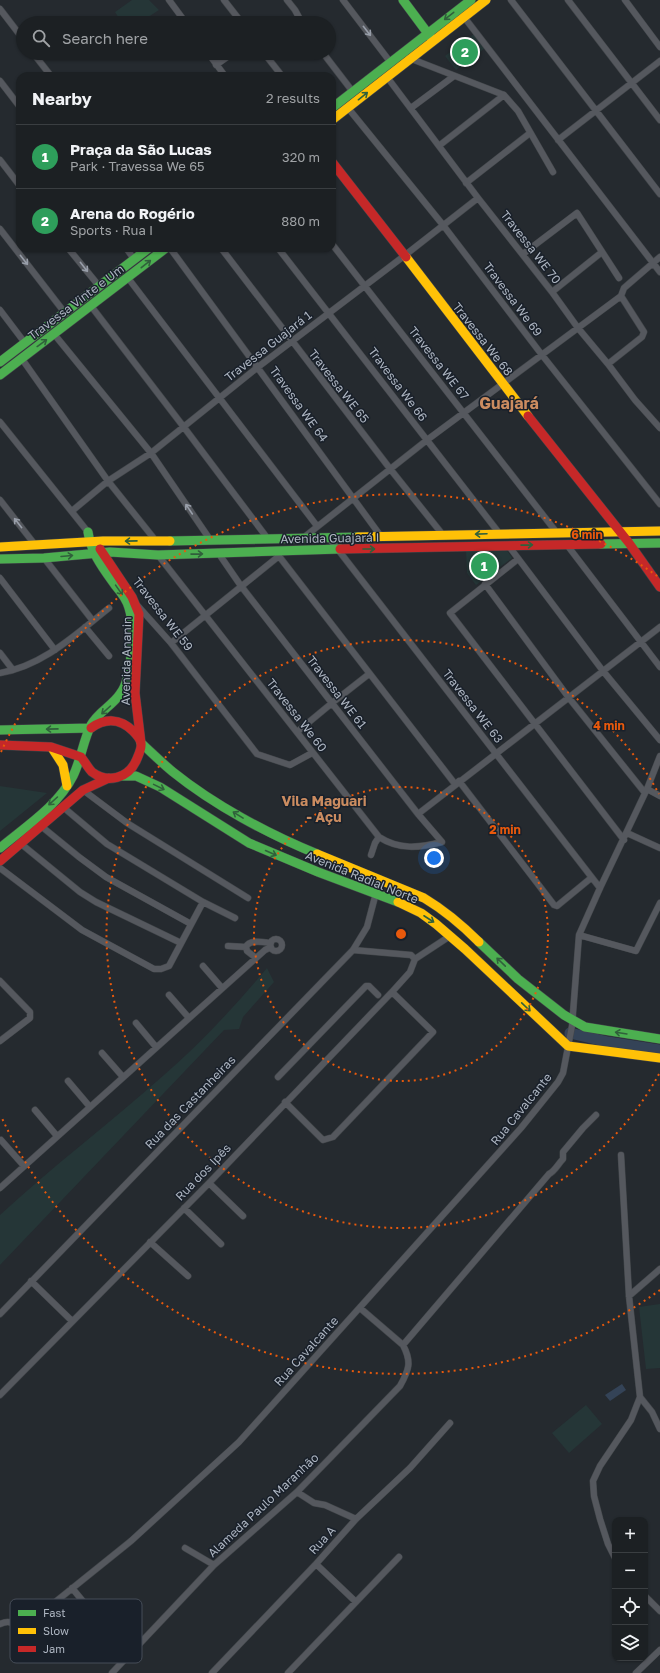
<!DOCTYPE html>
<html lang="en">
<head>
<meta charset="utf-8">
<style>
  body { margin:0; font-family:"Golos Text",sans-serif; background:#25282b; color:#f1f3f6 }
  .controls { position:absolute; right:12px; bottom:12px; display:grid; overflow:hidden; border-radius:8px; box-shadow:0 1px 3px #0004 }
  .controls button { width:36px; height:36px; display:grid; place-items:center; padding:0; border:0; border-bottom:1px solid #3a3e41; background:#1c2023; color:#f1f3f6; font:20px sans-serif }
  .you { position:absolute; left:434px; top:858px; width:14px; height:14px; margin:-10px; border:3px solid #fff; border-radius:50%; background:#1a73e8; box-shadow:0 0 0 6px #1a73e833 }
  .badge { display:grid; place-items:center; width:26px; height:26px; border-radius:50%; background:#db2777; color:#fff; font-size:13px; font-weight:700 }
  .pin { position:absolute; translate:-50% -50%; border:2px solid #fff; box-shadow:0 1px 4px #0006 }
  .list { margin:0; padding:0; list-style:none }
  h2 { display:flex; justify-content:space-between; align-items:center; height:52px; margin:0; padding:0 16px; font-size:17px }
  h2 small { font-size:13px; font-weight:400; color:#a0a3a6 }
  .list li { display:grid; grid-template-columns:26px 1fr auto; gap:12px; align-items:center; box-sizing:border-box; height:64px; padding:0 16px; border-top:1px solid #3a3e41 }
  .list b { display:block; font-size:15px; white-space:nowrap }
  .list p { margin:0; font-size:13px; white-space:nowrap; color:#a0a3a6 }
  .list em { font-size:13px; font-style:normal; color:#a0a3a6 }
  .icon { flex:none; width:22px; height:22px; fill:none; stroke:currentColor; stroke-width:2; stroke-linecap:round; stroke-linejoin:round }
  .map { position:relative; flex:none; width:660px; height:1673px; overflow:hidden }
  .search { position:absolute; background:#1c2023; box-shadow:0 1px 3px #0004; left:16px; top:16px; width:320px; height:44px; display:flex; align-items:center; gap:10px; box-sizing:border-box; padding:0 14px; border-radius:22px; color:#a0a3a6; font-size:15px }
  .panel { position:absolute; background:#1c2023; box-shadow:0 1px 3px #0004; left:16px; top:72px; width:320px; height:180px; border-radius:12px }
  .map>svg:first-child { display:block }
  .green { fill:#253637 }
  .water { fill:#344357 }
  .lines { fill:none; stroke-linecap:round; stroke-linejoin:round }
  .river { stroke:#344357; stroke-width:11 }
  .street-casing { stroke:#42464a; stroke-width:7 }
  .fast-casing { stroke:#42464a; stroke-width:10 }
  .slow-casing { stroke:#42464a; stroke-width:10 }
  .jam-casing { stroke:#42464a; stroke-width:10 }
  .street { stroke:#55585e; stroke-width:6 }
  .fast { stroke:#4caf50; stroke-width:9 }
  .slow { stroke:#ffc107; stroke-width:9 }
  .jam { stroke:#c62828; stroke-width:9 }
  .oneway { stroke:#30603b }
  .oneway2 { stroke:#989ea9 }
  .ring { fill:none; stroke:#e8590c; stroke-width:2; stroke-dasharray:2 4 }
  .labels { text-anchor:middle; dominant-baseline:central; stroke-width:3; stroke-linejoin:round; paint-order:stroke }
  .street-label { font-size:12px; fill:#aeb6c2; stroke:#19202a }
  .quarter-label { font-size:14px; font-weight:bold; fill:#cb8c60; stroke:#19202a }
  .district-label { font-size:16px; font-weight:bold; fill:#cb8c60; stroke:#19202a }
  .key { fill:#19202a; stroke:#464d58; stroke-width:1 }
  .key-label { font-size:11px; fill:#aeb6c2 }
  .centre { fill:#e8590c; stroke:#19202a; stroke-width:2 }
  .ring-label { font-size:12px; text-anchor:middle; font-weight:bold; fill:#e8590c; stroke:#19202a; stroke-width:3; stroke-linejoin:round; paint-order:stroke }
</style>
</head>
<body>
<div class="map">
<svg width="660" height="1673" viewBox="0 0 660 1673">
  <rect width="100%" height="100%" fill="#252a2f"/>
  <path class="green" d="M132,0H149L159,10L139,23H122L115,12Z
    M474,34L485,48L456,70L445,56Z
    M506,549L512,558L476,585L467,573L466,550Z
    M0,786L47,793L0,831Z
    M267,968L274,982L243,1017L239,1029L224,1030L0,1265V1215C53,1166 110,1123 164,1075C202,1042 235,1006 267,968Z
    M660,1304V1368L646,1369L639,1307Z
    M586,1405L602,1424L569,1453L552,1433Z"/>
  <path class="water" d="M622,1384L626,1390L610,1401L605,1395Z"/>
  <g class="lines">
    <path class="river" d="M570,1033L608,1042L660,1050"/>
    <defs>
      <path id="street" d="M169,0L186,23
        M224,0L242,23
        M287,0L295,10L302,23
        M343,0L391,63
        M511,0L660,194
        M568,0L660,120
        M625,0L660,47
        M0,9L23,39
        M464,17L660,272
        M33,53L51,76
        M208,53L225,76
        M264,53L282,76
        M323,53L353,92
        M409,58L504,95L518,111L553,172
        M216,65L233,53
        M387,77L478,198L552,292L578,328L608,364L635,400L660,428
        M0,81L20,107
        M348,108L443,225L542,355L660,504
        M411,108L454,76
        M558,140L660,61
        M440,145L504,95
        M0,160L20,186
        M466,183L530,133
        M0,229L65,313
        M332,244L557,533
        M68,248L99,286
        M126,248L134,259
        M170,248L380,535
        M221,248L391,470L443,535
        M278,248L499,533
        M523,254L577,213L619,278
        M128,278L317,526
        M552,292L602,252
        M91,306L183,426L268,539
        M0,310L25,343
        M54,334L151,453L211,541
        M22,359L108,481L156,541
        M608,364L642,337L644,332L621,296
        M0,422L88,532
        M0,500L36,546
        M72,511L108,481L151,453L258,367L404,256L478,198
        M303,538L427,440L621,296L624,288L660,257
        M329,538L600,888
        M508,545L603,671L660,740
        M567,545L660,667
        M275,551L455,784
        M158,555L379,837C399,850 419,848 442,842L418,814L241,586L219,554
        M44,558L93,621
        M518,559L450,613L624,840
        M0,578L55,650
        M485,584L569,698L645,793
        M138,606L171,643L257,754L290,765L312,753
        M85,627L109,656
        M171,643L279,556
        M0,653L13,670
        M0,673C43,666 76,634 109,608
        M297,732L332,703L369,674
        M459,781L554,905L557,906L591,878
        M647,789L660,796
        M83,790L127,823L248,898
        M63,807L107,844L203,902L235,918
        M418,814L660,627
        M41,826L79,857L106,877L191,924
        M627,833L660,848
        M20,843L80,892L96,902L181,943
        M371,855L375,843L379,837
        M0,868L82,930L154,969H161L169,966L203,902
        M579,935L636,951L660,903
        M270 945a6 6 0 1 1 12 0a6 6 0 1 1-12 0Z
        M228,946L246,947
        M353,950L411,955L415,959
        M256,958L247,951L246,947C249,939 263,942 271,943
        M415,959L450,936
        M203,966L222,988
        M0,981L30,1012V1018L0,1041
        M169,995L189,1018
        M136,1023L156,1047
        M102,1053L123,1077
        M278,1077L366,986H369L378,995
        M68,1081L90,1107
        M285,1102L323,1140L333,1137L433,1032L392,992
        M35,1110L57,1136
        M1,1140L24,1166
        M209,1183L243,1216
        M0,1188L265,950L271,947
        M184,1208L221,1244
        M150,1242L188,1276
        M31,1281L72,1321
        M629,1296L660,1269
        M0,1314L353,950L367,927L376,893
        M403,1345L549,1174C555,1171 558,1164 563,1159V1152L583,1128L596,1115
        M0,1395L209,1183L392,992L410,972L415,959
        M640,1397L652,1412L660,1429
        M297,1492L314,1503L325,1505L356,1519
        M185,1548L214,1565
        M615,1558L608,1544L600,1519L594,1496L593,1481L600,1466L631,1420L640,1397L629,1296L621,1155
        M316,1564L356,1602
        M645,1596L660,1611
        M0,1624C10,1619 15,1624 23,1630L49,1607L131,1541L239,1442L521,1128L558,1082L563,1073L572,1026L579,935L600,888L647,789L660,756
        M23,1630L38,1651L42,1653L44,1652L87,1612L86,1605L72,1588
        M112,1673L214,1565L297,1492L400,1386C409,1370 412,1362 403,1345L360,1308
        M212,1673L316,1564L356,1519L410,1468L450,1423
        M288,1673L399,1557
        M636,1673L660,1650"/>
      <path id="fast" d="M403,0L432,39
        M332,108L471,0
        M0,362L149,248
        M0,375L166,248
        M170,541L358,537
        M601,544L660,543
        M0,559L44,558L110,552L158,555L340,549
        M0,730L91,728
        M141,743C152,753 162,763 173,772C214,805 268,834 317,854
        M123,776H136L160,787L249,843L318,872L398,902
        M0,848C25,827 58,806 73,776C81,760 83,741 91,725C98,712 112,706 120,694C132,680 135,626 129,608C127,600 121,592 115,585C103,568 91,553 88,532
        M479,942L518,979L564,1015L585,1027L660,1039"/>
      <path id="slow" d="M332,120L486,0
        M406,257L528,416
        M358,537L660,531
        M0,547L103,541H170
        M52,748L63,765L67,786
        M317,854L424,898C444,910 462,925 479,942
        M398,902L421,913L436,924L465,949L568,1046L660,1058"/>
      <path id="jam" d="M332,162L406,257
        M528,416L629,543L660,587
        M100,549L132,597L139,614L135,693L141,743
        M340,549L601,544
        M0,745L51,747L81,757
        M81,757C85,762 88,768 92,772C108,784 128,778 136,761C138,756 142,749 141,743C140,738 136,734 133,731C120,718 105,718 91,728
        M0,861L83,790L109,778"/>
    </defs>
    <use href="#street" class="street-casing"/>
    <use href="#fast" class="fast-casing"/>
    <use href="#slow" class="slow-casing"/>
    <use href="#jam" class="jam-casing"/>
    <use href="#street" class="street"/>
    <use href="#fast" class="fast"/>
    <use href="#slow" class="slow"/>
    <use href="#jam" class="jam"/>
  </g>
  <defs><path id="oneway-shaft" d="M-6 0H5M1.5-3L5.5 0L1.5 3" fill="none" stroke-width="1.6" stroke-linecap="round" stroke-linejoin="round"/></defs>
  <g class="oneway">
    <use href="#oneway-shaft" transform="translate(449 16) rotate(142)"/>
    <use href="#oneway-shaft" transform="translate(363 96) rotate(-39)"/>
    <use href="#oneway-shaft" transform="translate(146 264) rotate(-38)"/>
    <use href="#oneway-shaft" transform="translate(42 343) rotate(-36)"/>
    <use href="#oneway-shaft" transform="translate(481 534) rotate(178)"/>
    <use href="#oneway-shaft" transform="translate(131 541) rotate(179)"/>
    <use href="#oneway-shaft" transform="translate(527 545) rotate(-1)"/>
    <use href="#oneway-shaft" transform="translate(369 549)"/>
    <use href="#oneway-shaft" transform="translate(197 554) rotate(-1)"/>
    <use href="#oneway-shaft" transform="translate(67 556) rotate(-5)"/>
    <use href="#oneway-shaft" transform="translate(119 590) rotate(55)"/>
    <use href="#oneway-shaft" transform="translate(106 710) rotate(138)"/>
    <use href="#oneway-shaft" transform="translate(52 729) rotate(179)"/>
    <use href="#oneway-shaft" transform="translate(159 787) rotate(26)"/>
    <use href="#oneway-shaft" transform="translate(53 801) rotate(138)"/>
    <use href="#oneway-shaft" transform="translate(238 815) rotate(-148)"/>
    <use href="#oneway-shaft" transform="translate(271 853) rotate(24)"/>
    <use href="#oneway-shaft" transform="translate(429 919) rotate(33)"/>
    <use href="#oneway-shaft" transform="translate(501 962) rotate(-136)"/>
    <use href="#oneway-shaft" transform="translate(526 1007) rotate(44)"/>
    <use href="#oneway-shaft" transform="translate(621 1033) rotate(-171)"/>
  </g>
  <g class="oneway2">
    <use href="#oneway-shaft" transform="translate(367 31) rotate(52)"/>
    <use href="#oneway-shaft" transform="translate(24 260) rotate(52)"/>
    <use href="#oneway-shaft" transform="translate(84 267) rotate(52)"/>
    <use href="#oneway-shaft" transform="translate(189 509) rotate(-124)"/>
    <use href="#oneway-shaft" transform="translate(18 523) rotate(-128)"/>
  </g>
  <g class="ring">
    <circle cx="401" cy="934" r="147"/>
    <path d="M659 1074A294 294 0 1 1 659 794"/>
    <path d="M660 1290A440 440 0 0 1 1 1116M1 752A440 440 0 0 1 660 578"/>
  </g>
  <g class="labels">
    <g class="street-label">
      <text transform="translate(531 247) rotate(52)">Travessa WE 70</text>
      <text transform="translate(513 299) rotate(53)">Travessa We 69</text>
      <text transform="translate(76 302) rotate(-37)">Travessa Vinte e Um</text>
      <text transform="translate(483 339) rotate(52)">Travessa We 68</text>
      <text transform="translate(268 346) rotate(-38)">Travessa Guajará 1</text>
      <text transform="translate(439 363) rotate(52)">Travessa WE 67</text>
      <text transform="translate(398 384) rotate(53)">Travessa We 66</text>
      <text transform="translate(339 386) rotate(52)">Travessa WE 65</text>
      <text transform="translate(299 404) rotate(54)">Travessa WE 64</text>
      <text transform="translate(330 538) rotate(-1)">Avenida Guajará I</text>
      <text transform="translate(163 614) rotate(52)">Travessa WE 59</text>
      <text transform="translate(126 661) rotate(-89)">Avenida Ananin</text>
      <text transform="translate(337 692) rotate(52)">Travessa WE 61</text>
      <text transform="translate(473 706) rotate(52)">Travessa WE 63</text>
      <text transform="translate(297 715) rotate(52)">Travessa We 60</text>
      <text transform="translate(362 877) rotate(22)">Avenida Radial Norte</text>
      <text transform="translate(190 1102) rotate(-46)">Rua das Castanheiras</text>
      <text transform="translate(521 1109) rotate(-51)">Rua Cavalcante</text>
      <text transform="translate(203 1172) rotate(-46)">Rua dos Ipês</text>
      <text transform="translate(306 1351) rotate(-48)">Rua Cavalcante</text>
      <text transform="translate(263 1505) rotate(-43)">Alameda Paulo Maranhão</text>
      <text transform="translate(322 1540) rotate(-48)">Rua A</text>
    </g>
    <g class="quarter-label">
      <text x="324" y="800">Vila Maguari<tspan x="324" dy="16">- Açu</tspan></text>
    </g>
    <g class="district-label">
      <text x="509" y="403">Guajará</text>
    </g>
  </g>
  <rect x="10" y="1599" width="132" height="64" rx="6" class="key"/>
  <rect x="18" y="1610" width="18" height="6" fill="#4caf50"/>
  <rect x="18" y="1628" width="18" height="6" fill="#ffc107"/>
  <rect x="18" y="1646" width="18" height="6" fill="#c62828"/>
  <g class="key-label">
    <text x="43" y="1617">Fast</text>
    <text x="43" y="1635">Slow</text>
    <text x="43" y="1653">Jam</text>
  </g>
  <circle cx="401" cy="934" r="6" class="centre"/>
  <g class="ring-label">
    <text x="587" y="539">6 min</text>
    <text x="609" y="730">4 min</text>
    <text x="505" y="834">2 min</text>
  </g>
</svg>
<div class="controls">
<button>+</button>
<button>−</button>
<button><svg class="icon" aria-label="locate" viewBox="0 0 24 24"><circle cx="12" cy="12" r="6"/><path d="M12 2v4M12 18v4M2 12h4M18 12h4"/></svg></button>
<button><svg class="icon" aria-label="layers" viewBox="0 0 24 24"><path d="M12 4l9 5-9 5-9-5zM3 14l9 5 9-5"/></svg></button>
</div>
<div class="you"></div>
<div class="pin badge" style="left:484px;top:566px;background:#2e9e5b">1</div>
<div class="pin badge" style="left:465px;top:52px;background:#2e9e5b">2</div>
<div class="search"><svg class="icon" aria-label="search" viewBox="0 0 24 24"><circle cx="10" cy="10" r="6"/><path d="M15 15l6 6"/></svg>Search here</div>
<section class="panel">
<h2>Nearby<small>2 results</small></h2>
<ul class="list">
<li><span class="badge" style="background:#2e9e5b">1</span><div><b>Praça da São Lucas</b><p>Park · Travessa We 65</p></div><em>320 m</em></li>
<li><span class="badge" style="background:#2e9e5b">2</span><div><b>Arena do Rogério</b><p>Sports · Rua I</p></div><em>880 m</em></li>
</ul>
</section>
</div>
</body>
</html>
